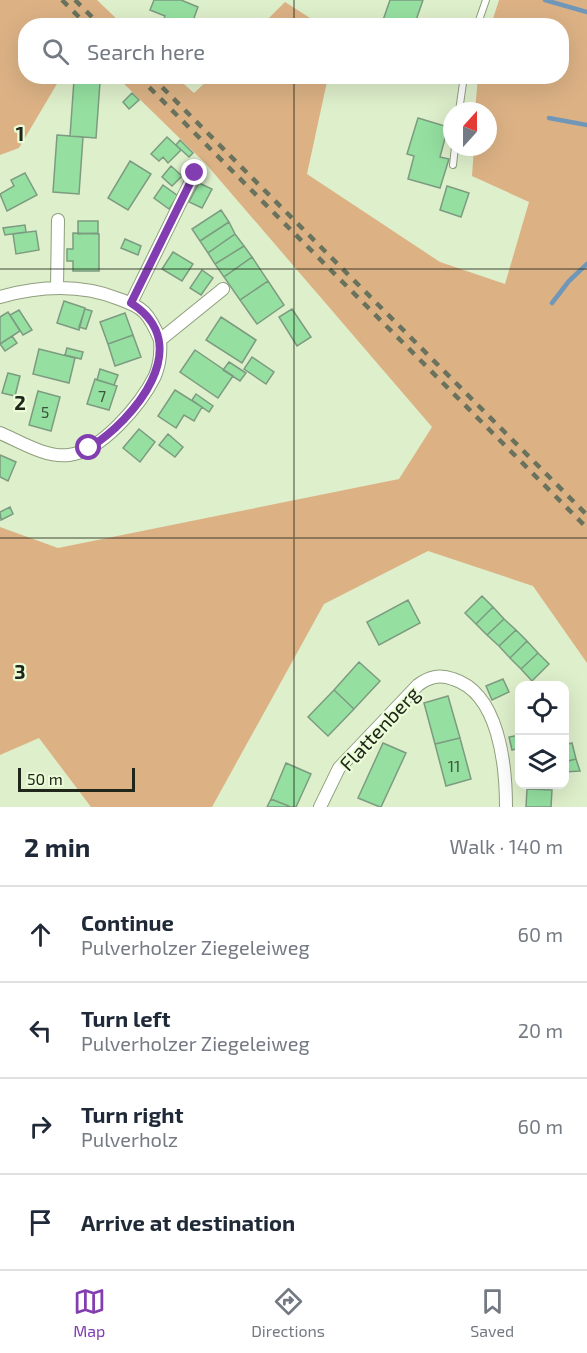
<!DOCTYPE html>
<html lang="en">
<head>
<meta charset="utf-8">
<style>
  body { margin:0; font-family:"Exo 2",sans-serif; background:#f6f6f7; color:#1f2937 }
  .controls { position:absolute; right:18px; bottom:18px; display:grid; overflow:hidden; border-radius:12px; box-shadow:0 6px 24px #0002 }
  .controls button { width:54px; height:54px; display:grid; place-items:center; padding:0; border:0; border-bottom:2px solid #e0e1e3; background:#fff; color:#1f2937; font:30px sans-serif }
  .compass { position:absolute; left:443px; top:102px; width:54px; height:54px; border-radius:50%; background:#fff; box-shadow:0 6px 24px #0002; rotate:21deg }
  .scale { position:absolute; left:18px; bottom:15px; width:117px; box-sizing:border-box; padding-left:6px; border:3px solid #202619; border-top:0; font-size:16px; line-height:21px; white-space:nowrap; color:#202619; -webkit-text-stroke:4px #ebfdd8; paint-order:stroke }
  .stop { position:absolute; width:18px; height:18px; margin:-14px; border:4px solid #823db1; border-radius:50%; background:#fff }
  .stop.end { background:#823db1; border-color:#fff; box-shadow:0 2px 6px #0008 }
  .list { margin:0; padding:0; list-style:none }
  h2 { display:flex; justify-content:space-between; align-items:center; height:78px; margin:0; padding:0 24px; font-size:26px }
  h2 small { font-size:20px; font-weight:400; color:#747a83 }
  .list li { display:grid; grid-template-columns:39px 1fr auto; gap:18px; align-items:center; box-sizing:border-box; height:96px; padding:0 24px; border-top:2px solid #e0e1e3 }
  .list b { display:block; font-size:22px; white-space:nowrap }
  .list p { margin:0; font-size:20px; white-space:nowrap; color:#747a83 }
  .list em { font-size:20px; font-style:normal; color:#747a83 }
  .icon { flex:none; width:33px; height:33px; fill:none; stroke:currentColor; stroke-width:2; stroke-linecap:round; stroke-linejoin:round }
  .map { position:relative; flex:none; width:587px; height:807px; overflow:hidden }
  .search { position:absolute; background:#fff; box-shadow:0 6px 24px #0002; left:18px; right:18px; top:18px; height:66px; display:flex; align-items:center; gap:15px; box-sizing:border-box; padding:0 21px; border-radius:24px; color:#747a83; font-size:22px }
  .sheet { height:462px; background:#fff }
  nav { display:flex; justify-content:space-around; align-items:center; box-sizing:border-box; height:84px; border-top:2px solid #e0e1e3; background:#fff; font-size:16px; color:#747a83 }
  nav a { display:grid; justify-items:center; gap:3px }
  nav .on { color:#823db1 }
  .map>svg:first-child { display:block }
  .green { fill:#dcb285 }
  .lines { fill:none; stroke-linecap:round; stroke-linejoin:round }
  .stream { stroke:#7197b8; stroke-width:4.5 }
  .building { fill:#95e0a1; stroke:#7c9b80; stroke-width:1.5 }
  .lane-casing { stroke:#8f9f7d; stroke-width:8 }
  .street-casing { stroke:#8f9f7d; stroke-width:14 }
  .lane { stroke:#fff; stroke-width:6 }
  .street { stroke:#fff; stroke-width:12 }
  .rail { stroke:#68725c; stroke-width:4.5; stroke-dasharray:8 8; stroke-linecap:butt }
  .route { stroke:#823db1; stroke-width:8 }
  .grid { fill:none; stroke:#202619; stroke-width:1.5; stroke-opacity:0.55 }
  .labels { text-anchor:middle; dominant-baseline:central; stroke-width:4.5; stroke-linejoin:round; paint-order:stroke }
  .number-label { font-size:16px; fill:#3d543b }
  .street-label { font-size:20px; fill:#202619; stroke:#ebfdd8 }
  .grid-label { font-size:20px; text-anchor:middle; font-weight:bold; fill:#202619; stroke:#ebfdd8; stroke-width:4.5; stroke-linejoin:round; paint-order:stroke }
</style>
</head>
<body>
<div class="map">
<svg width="587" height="807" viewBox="0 0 587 807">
  <rect width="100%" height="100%" fill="#deefcb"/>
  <path class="green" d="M0,0H97L123,25L26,26V76L61,77L19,148L0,155Z
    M499,0H587V663L533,586L428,551L324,604L212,807H91L39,738L0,755V527L58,548L399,479L432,427L206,164L117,77H176L194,93L211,77H328L307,174L440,262L505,284L529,202L472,176L474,147H488V111H475L478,77L562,76V26L491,25Z
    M285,2L321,25H262Z"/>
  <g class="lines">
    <path class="stream" d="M545,0L587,12
      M549,118L587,125
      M552,303L569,281L587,264"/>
  </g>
  <path class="building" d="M154,0H181L198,7L191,26H161L165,16L150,10Z
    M390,0H423L414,26H381Z
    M74,80L100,82L96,138L70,136Z
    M132,93L139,100L129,109L123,102Z
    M418,118L448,127L440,157L449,159L440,188L408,179L414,156L407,154Z
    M57,135L83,137L79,194L53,192Z
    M167,137L181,150L168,163L163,157L159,161L151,154Z
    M180,140L193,153L189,157L176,145Z
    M130,161L151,174L128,210L108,198Z
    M171,166L182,176L172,186L162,177Z
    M25,173L37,195L7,211L0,194L14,186L11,180Z
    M199,183L212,189L202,208L189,202Z
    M163,185L178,196L169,209L154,198Z
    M447,186L469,193L461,217L440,210Z
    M221,210L229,222L200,241L192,229Z
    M78,221H98V233L78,234Z
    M229,222L235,234L208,253L200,241Z
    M25,225L26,232L5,235L3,228Z
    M36,231L39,250L16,254L13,234Z
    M73,233L99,234V271H73V261H67V249H73Z
    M235,234L244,246L215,264L208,253Z
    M125,239L141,246L138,255L121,248Z
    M244,246L252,257L224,277L215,264Z
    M173,252L193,264L182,281L162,269Z
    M252,257L268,281L240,300L224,277Z
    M202,270L213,278L201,295L190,288Z
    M268,281L284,305L257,324L240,300Z
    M64,301L85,308L79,330L57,323Z
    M85,309L92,311L86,329L79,327Z
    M292,309L311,337L297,346L279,317Z
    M19,310L32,330L23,335L10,315Z
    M8,312L20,331L0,344V317Z
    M125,313L133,335L108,344L100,322Z
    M221,317L256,340L242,363L206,340Z
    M133,335L141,357L115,366L108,344Z
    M12,336L17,343L5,351L0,344Z
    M67,348L83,352L81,359L65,355Z
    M39,349L75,358L69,383L33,374Z
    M195,350L233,376L218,398L180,372Z
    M252,357L274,372L266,384L244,369Z
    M229,362L246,373L240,381L223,370Z
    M100,369L118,375L114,385L97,380Z
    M8,373L20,376L15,396L2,393Z
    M95,379L117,386L109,410L87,404Z
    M175,390L202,407L194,421L184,415L176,428L158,416Z
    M38,391L60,397L51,431L29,425Z
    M196,394L213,406L209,412L192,400Z
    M139,429L155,442L140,462L123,448Z
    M168,434L183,447L175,457L159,445Z
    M0,455L16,462L8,481L0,477Z
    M10,507L13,514L1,520L0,512Z
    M482,596L493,607L476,624L465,613Z
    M408,600L420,623L379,645L367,622Z
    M493,607L504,619L487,635L476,624Z
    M504,619L516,630L499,646L487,635Z
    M516,630L527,641L510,658L499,646Z
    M527,641L538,653L521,669L510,658Z
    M538,653L549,664L532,681L521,669Z
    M359,662L380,681L354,709L334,690Z
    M503,679L509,692L492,700L486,686Z
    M334,690L354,709L328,736L308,717Z
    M448,696L460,738L435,744L424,703Z
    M520,735V748L512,750L509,737Z
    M460,738L471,779L446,786L435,744Z
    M383,743L406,753L381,807H380L358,798Z
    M572,743L576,759L564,762V745Z
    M576,759L580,771L564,772V762Z
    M286,763L311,774L296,807H291L271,799Z
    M527,789L552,790L551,807H526Z
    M271,799L291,807H267Z"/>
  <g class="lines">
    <defs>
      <path id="lane" d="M477,26L486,0
        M459,111L464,76
        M453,165L455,147"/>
      <path id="street" d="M57,288L58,220
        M0,297C39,286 81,284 119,299C127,302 137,305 144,312C151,319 156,330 160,340
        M131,303L195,173
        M0,433C21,442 46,458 69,455C102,451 141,404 155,376C160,364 161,352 160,340L223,289
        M320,807L339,768L418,685C429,677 439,674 453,679C499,693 506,765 506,807"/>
    </defs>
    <use href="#lane" class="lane-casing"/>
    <use href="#street" class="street-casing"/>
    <use href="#lane" class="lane"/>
    <use href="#street" class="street"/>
    <path class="rail" d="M62,0L88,26
      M75,0L101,26
      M138,76L587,528
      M151,76L587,515"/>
  </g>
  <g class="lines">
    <path class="route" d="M89,448C134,420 197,345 131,303L195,173"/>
  </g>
  <path class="grid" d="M294,0V26M294,76V807M0,269H587M0,538H587"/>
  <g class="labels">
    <g class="number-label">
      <text x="102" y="395">7</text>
      <text x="45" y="411">5</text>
      <text x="454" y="765">11</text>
    </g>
    <g class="street-label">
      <text transform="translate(379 728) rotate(-47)">Flattenberg</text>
    </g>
  </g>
  <g class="grid-label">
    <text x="20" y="141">1</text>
    <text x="20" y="410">2</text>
    <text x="20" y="679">3</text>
  </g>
</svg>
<div class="controls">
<button><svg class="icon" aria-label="locate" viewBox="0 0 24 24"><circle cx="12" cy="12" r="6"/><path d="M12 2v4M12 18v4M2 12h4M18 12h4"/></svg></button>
<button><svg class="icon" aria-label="layers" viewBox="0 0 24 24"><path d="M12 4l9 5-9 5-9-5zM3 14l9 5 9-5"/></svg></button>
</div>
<svg class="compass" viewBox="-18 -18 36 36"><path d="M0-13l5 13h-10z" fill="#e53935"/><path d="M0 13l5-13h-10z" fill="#747a83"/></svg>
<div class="scale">50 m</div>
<div class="stop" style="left:89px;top:448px"></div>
<div class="stop end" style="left:195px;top:173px"></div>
<div class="search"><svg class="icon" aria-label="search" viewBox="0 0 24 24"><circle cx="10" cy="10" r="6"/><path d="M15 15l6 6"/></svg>Search here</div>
</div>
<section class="sheet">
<h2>2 min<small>Walk · 140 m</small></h2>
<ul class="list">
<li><svg class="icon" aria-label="ahead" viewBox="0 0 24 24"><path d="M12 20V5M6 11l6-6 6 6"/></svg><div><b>Continue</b><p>Pulverholzer Ziegeleiweg</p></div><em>60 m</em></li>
<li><svg class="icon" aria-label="left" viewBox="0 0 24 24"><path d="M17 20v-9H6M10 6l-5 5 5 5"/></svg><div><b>Turn left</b><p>Pulverholzer Ziegeleiweg</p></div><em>20 m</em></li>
<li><svg class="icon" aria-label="right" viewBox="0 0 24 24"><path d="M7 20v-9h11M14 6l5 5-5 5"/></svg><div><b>Turn right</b><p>Pulverholz</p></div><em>60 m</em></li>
<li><svg class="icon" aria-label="arrive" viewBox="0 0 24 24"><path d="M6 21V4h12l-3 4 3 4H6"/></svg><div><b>Arrive at destination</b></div></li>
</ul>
</section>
<nav>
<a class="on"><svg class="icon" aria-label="map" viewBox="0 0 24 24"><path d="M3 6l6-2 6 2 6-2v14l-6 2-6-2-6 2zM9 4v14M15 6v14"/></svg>Map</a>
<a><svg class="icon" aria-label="directions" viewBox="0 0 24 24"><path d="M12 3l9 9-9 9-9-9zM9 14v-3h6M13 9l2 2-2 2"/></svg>Directions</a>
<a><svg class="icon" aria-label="saved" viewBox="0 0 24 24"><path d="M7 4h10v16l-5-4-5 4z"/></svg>Saved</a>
</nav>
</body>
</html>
